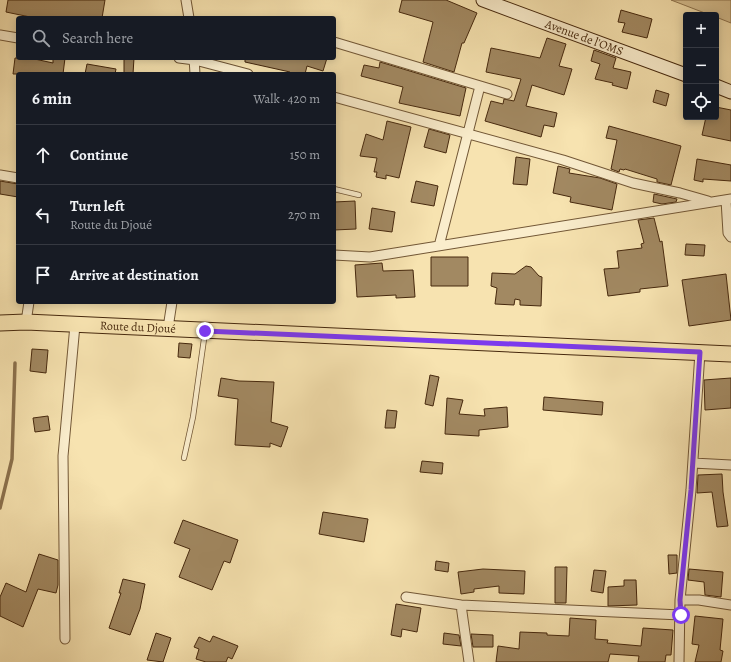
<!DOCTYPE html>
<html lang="en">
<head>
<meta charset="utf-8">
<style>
  body { margin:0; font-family:Alegreya,serif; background:#20242c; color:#f1f3f6 }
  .controls { position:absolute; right:12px; top:12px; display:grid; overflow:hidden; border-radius:4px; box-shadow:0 2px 10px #0003 }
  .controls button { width:36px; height:36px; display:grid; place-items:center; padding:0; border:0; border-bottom:1px solid #363941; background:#171b24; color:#f1f3f6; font:20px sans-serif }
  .stop { position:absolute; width:12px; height:12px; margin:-9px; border:3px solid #7c3aed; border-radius:50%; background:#fff }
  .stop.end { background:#7c3aed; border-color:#fff; box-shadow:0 1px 4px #0008 }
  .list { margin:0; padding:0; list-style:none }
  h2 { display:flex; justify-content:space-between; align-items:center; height:52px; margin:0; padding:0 16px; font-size:17px }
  h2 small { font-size:13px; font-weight:400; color:#9ea1a6 }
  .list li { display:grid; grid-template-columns:26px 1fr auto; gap:12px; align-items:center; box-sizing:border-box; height:60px; padding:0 16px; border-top:1px solid #363941 }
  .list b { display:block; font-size:15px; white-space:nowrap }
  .list p { margin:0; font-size:13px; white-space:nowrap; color:#9ea1a6 }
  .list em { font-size:13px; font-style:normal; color:#9ea1a6 }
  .icon { flex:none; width:22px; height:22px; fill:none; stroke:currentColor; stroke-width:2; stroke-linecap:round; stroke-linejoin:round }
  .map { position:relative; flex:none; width:731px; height:662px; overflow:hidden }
  .search { position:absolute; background:#171b24; box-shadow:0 2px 10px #0003; left:16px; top:16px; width:320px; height:44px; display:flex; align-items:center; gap:10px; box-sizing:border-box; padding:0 14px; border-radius:4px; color:#9ea1a6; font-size:15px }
  .panel { position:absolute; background:#171b24; box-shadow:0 2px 10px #0003; left:16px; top:72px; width:320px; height:232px; border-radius:4px }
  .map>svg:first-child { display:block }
  .green { fill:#d9c394; stroke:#907650 }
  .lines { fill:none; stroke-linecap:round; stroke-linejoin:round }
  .stream { stroke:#8c724e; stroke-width:3.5 }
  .building { fill:#a28962; stroke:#46280d }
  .lane-casing { stroke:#725736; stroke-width:6 }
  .street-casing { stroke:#725736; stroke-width:11 }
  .secondary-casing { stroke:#46280d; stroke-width:15 }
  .primary-casing { stroke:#46280d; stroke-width:17 }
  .lane { stroke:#faedcc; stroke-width:4.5 }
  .street { stroke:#faedcc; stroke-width:9 }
  .secondary { stroke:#faedcc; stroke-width:13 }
  .primary { stroke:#f7e3b0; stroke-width:15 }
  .route { stroke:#7c3aed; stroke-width:5 }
  .labels { text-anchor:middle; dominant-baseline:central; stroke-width:3; stroke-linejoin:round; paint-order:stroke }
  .street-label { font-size:12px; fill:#46280d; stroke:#faedcc }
</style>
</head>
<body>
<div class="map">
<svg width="731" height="662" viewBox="0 0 731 662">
  <rect width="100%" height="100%" fill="#f7e3b0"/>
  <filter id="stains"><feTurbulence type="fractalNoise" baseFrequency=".005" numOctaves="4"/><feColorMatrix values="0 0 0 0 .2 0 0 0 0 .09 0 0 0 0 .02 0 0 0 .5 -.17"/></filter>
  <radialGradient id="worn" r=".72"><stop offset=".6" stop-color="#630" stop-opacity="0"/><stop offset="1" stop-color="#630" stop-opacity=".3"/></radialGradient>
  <path class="green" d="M671,0H731V23L716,17V15H710Z"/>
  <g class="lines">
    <path class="stream" d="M0,508L12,459L15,363"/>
  </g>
  <path class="building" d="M8,0H105L102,18H35L6,12Z
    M402,0H446L477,13L464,43H462L454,72L423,62L433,22L399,12Z
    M621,10L652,19L647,38L622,32L625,23L618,22Z
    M547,38L566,44L559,66L572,69L564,95L532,85L526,106L557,113L554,127L544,125L541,137L485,121L491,101L503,104L504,99L514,101L521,79L486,72L491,48L540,58Z
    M594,50L616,58L613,68L631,72L627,89L612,85L613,83L595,79L600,64L591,61Z
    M15,58H30L53,63V58H65L63,74H13Z
    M124,58H134L133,74H124Z
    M245,58H327L323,71L307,66L305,74H290V72L245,62Z
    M380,62L466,88L460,116L399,103L403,87L361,76L364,65L379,68Z
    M87,64L116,69L115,74H85Z
    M656,90L669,94L666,106L653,102Z
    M716,107L731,110V141L702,135L706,117H716Z
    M387,121L411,127L399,178L386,175V179L376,177L377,172H374L377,158L360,156L366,134L383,140Z
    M609,126L681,146L671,185L657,182V179L625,169L624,170L620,169L619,172L611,169L617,140L606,138Z
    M429,129L450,135L446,153L424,147Z
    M516,157L530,159L527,185L513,184Z
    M697,159L731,165V181L703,179V182L694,180Z
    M558,166L570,169L569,173L600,178L617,184L612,210L570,202L571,197L553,193Z
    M0,181L18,184V197L0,194Z
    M416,181L438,186L434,206L411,202Z
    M654,194L677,199L676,202L662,204L653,202Z
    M355,201L356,229L334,230V202Z
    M372,208L395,212L392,232L369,229Z
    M654,218L660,242L662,241L668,286L640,289V292L608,296L604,269L619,268L617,251L642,248L641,244L644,243L638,220Z
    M686,244L705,245L704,256L685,255Z
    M431,257H468V286H431Z
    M382,263L383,271L413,270L415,297L396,298V295L357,297L355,265Z
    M526,266L531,267L539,276L542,277L541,306L520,305V300L515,299L514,305L495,304L497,288L491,286L492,273L515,274Z
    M726,274L731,320L689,326L682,280Z
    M179,343L192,344L190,358L178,357Z
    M32,349L48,350L46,373L30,371Z
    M430,375L439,377L433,406L425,404Z
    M221,378L239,381L274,382L271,422L288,427L281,447L270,443V447L235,445L238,399L218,396Z
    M731,378V408L705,410L704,380Z
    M544,397L603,402L602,415L543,410Z
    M447,398L463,400L459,414L485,416L484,409L507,407L508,427L479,430V436L445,434Z
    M387,410L397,411L395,428H385Z
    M48,416L50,430L35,432L33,418Z
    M422,461L443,463L442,474L420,472Z
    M722,474L723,492L728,526L717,527L712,492L697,493L698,475Z
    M323,512L368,519L364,542L319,534Z
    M183,520L238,540L230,563L224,561L212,590L179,577L190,549L174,543Z
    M39,554L58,560V585L56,593L38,589L23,627L0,616V597L6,583L26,592Z
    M668,555H677V573L669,574Z
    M436,561L449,563L448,572L435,570Z
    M555,567H567L566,603H555Z
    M483,569L525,571L524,594L499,593V586L474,589V592L461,594L458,572Z
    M689,569L723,572L721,597L705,595L704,582L688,580Z
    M594,570L606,571L603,593L591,591Z
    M123,579L145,584L140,609L130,635L109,628L121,593H119Z
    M624,580H636L637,605L608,606V587L624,586Z
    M396,604L421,608L417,632L402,629L401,637L391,635Z
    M695,616L723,619L720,650L723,651L721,662H695L699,645L692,644Z
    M570,618L596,620L595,639L608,640L607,643L641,646L643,628L673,630L671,655H666L665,662H638L639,656L610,654L608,662H496L498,646L519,649L520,632L547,633V635L569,636Z
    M156,633L171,638L163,662L147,660Z
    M444,633L459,635L461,646L443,644Z
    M471,634L493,635V647H473Z
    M213,636L238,646L232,659L228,657L226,662H206L196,659L199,649L194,647L199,637L210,642Z"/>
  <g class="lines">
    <defs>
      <path id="lane" d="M334,189L359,195
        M184,458L193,417L205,332"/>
      <path id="street" d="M186,0L189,18
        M0,35L18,38
        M334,42L507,94
        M179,58L195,60L248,74
        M194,58L195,74
        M334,97L563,160L633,183L680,193L708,201
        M0,175L18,178
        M726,200L728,233L731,237
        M439,246L480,86
        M334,255L370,257L731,199
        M26,322L29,302
        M168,328L172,302
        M693,463L731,465
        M406,597L461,605L681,615
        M680,600H699L731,605
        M461,605L469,662
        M65,639L63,456L75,325
        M679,662L680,600L691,490L700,352"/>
      <g id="secondary">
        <path id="s1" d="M483,0L686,75"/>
        <path d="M716,86L731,92"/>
      </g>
      <g id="primary">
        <path id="s2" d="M0,323L26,322L731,354"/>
      </g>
    </defs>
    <use href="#lane" class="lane-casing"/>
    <use href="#street" class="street-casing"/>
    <use href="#secondary" class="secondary-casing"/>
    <use href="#primary" class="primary-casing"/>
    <use href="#lane" class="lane"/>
    <use href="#street" class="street"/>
    <use href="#secondary" class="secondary"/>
    <use href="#primary" class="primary"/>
  </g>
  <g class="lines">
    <path class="route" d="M205,331L700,352L691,490L680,600L681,615"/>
  </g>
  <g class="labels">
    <g class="street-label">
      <text stroke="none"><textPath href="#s1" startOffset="108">Avenue de l'OMS</textPath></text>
      <text stroke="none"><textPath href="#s2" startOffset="138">Route du Djoué</textPath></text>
    </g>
  </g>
  <rect width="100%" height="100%" filter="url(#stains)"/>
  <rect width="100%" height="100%" fill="url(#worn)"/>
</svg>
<div class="controls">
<button>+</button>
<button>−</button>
<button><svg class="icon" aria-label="locate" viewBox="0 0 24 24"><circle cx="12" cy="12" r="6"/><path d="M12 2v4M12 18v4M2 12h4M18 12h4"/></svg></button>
</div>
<div class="stop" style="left:681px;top:615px"></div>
<div class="stop end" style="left:205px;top:331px"></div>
<div class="search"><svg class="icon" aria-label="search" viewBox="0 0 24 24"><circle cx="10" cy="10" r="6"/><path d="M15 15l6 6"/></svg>Search here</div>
<section class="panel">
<h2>6 min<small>Walk · 420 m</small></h2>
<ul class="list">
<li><svg class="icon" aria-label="ahead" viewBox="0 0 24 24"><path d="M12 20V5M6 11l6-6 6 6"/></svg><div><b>Continue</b></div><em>150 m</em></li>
<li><svg class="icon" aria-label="left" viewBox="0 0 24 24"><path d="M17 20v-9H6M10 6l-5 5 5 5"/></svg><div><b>Turn left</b><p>Route du Djoué</p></div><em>270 m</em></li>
<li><svg class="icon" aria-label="arrive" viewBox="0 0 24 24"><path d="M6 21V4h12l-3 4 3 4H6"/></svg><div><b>Arrive at destination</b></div></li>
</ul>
</section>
</div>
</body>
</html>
